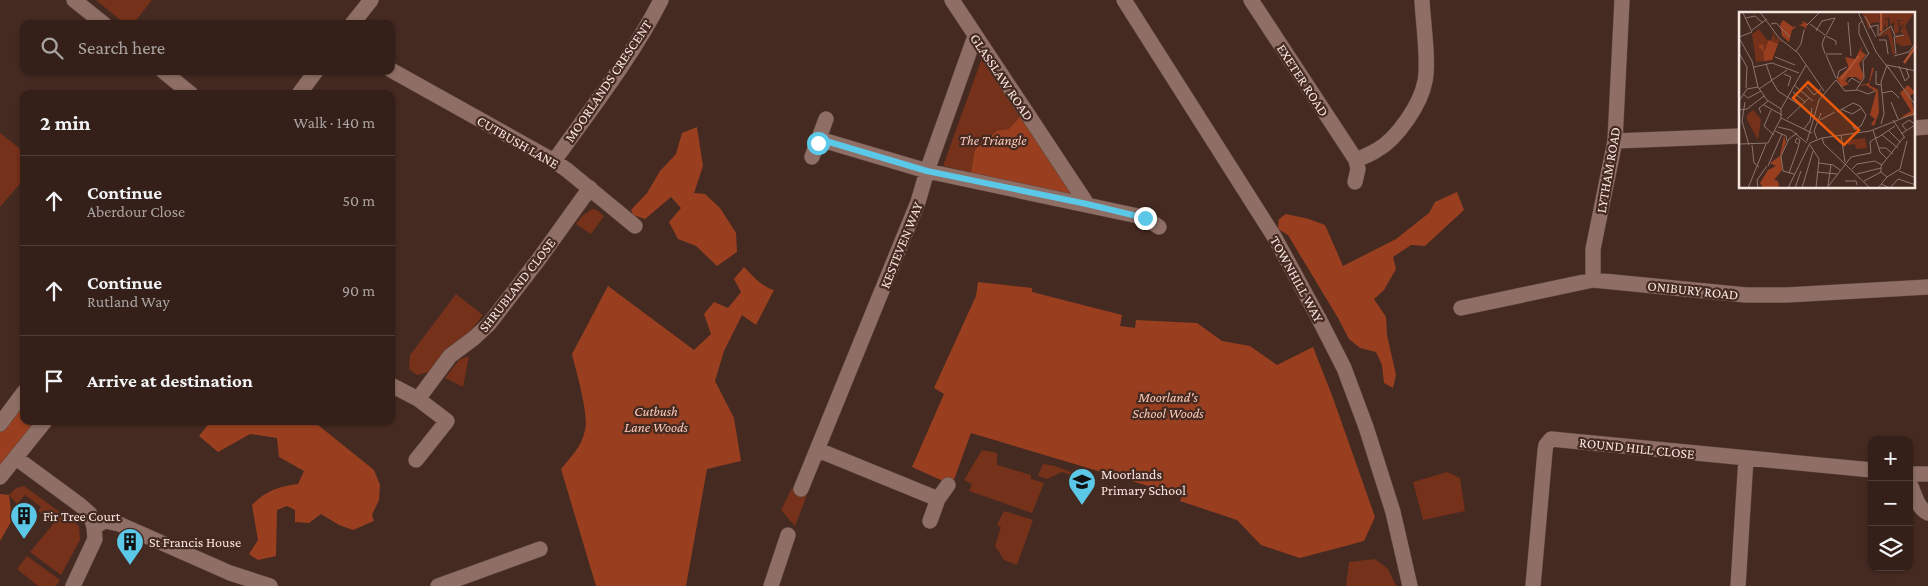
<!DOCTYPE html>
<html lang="en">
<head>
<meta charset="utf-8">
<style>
  body { margin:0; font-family:"Crimson Pro",serif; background:#3c2822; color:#f1f3f6 }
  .controls { position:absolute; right:15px; bottom:15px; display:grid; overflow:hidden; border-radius:10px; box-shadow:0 1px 4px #0004 }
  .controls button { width:45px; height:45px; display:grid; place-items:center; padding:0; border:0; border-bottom:1px solid #4e3e38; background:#342019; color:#f1f3f6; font:25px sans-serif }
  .stop { position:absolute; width:15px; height:15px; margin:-11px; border:4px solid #5ac8e6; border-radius:50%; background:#fff }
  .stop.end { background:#5ac8e6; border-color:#fff; box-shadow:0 1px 5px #0008 }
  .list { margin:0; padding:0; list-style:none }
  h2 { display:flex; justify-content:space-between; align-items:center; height:65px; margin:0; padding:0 20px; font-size:21px }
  h2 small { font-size:16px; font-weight:400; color:#a9a3a2 }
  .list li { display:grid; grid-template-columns:32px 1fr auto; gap:15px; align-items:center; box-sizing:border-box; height:90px; padding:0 20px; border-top:1px solid #4e3e38 }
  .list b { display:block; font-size:19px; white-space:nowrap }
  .list p { margin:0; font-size:16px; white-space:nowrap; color:#a9a3a2 }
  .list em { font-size:16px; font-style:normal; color:#a9a3a2 }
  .icon { flex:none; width:28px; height:28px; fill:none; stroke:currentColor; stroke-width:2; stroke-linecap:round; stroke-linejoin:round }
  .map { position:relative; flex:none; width:1928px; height:586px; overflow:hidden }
  .search { position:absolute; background:#342019; box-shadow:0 1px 4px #0004; left:20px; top:20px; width:375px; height:55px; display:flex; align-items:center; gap:12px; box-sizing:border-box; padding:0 18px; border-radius:10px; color:#a9a3a2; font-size:19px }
  .panel { position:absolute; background:#342019; box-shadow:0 1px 4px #0004; left:20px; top:90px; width:375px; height:335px; border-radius:10px }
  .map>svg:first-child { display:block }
  .green { fill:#75311a }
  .forest { fill:#993f20 }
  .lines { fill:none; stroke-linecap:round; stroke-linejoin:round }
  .minor-casing { stroke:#5f4941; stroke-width:16 }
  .minor { stroke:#8f6f65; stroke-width:15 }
  .route { stroke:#5ac8e6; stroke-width:6 }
  .labels { text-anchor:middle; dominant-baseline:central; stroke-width:4.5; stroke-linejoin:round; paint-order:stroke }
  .street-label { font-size:14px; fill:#f7e5df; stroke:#452a21 }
  .park-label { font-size:14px; font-style:italic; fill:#fcc9b8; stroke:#452a21 }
  .poi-label { font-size:14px; fill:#f7e5df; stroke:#452a21; text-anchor:start }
  .inset-river { fill:none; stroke:#ac5032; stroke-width:2.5 }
  .inset-road { fill:none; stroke:#8c756d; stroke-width:1 }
  .view { fill:#e8590c; fill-opacity:0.15; stroke:#e8590c; stroke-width:2.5 }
  .inset-edge { fill:none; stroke:#f7e5df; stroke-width:2.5 }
</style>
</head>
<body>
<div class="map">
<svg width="1928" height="586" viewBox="0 0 1928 586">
  <rect width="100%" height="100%" fill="#452a21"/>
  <path class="green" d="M96,0H152L133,24H125Z
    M982,58L1072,193L1068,196L943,166Z
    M0,133L24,152V179L0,207Z
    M592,209L597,210L604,216L591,234L576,224L582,216Z
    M456,294L483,315C471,330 444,364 429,372C425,373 421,374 417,375L409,369L410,355Z
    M469,356L463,387L445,378L459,360Z
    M982,450L997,453V465L1031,475V479L1044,483L1032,513L969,491L972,484L964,480Z
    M1043,464L1055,466L1087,478L1086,480L1062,472L1047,479L1038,476Z
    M1447,472L1460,478L1465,511L1423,520L1413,482Z
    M24,486L79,526L80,540L61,575L30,552L54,523L38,511L41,507L25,495L17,504L9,495L16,488Z
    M792,488L807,495L795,526L781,510Z
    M1004,511L1033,520L1017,565L1004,560L995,546L1001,527L997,525Z
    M27,556L60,580L56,586H38L17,569Z
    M1375,559L1388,569L1396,586H1346L1349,562Z"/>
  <path class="forest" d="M1021,116L1072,193L1068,196L971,173L975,150L997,131L1009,129Z
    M697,127L703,166L694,193L705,194L720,208L736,233L737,252L717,266L696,246L678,239L669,222L681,208L671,197L645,219L633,215L631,210L647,193L660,171L676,154L682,133Z
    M1457,192L1464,210L1425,246L1411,245L1393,257L1396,269L1384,290L1374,299L1386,317L1387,335L1396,375L1393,388L1384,383L1382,365L1376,352L1360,348L1349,339L1338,318L1288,235L1278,229L1279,219L1286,214L1309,219L1325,225L1343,266L1396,239L1429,213L1435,202Z
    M744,267C752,275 763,288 774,290L756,325L742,315L724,351L715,381L734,418L741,461L707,469L686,586H596L561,469C571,457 582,446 585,430C589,414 576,371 572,354L608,286L694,350L711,334L704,314L714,302L728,308L741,292L734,279Z
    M978,282L1032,288V292L1122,315L1120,326L1135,328L1136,320L1197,323L1222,341L1250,346L1277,365L1313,347L1333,398L1375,517L1364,541L1300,558L1261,545L1237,520L1180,501L1182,496L971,433L952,485L912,467L944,394L934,388L976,296Z
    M24,392V421H45L0,477V424Z
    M211,421H313L374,470L380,485L379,500L372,515L374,521L353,530L339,525L321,514L309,523L295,522V510L287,506L277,510L276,556L258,560L249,554L258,540L252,505C267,490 278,487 298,484L304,471L279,457L277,438L250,434L218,452L199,436Z
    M0,494L9,495L12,520L0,541Z"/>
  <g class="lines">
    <defs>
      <path id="minor" d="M74,0L104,24
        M952,0L1087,204
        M1124,0L1275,238L1318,317L1344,368L1366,427L1393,512L1410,586
        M1251,0L1356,160L1358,169L1355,182
        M352,24L371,0
        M391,70L554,161L567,170L635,226
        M163,71L191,94
        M299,94L316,71
        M1914,128L1928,127
        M819,139L927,171L1138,216L1145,218L1159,227
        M1615,141L1740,136
        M812,157L826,119
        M1356,160C1363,157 1371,154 1377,150C1397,139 1421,104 1425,81C1429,60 1423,23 1422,0
        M554,161C591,109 632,57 661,0
        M1593,280V249L1615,141L1622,0
        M1461,308L1593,280L1746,295H1787L1928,287
        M391,385L418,399L447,421L416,460
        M418,399L450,356L474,338L489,324L539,259L590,188
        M0,424L24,392
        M818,450L938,499
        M16,458L80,505L90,514L94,527L105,521L119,524L230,573L270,586
        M1909,474H1928
        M0,477L45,421
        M1909,482C1915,493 1916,507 1928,513
        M801,489L918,202L927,171L975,36
        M930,521L938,499L948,485
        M73,586L95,539L94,527
        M438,586L540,549
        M771,586L788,535
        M1533,586L1545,451L1546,445L1551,439L1872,470
        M1738,586L1746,458"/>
    </defs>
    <use href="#minor" class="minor-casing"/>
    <use href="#minor" class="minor"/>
  </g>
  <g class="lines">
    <path class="route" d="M818,143L819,139L927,171L1087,204L1145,218"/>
  </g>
  <defs>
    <symbol id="school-pin" viewBox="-11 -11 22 30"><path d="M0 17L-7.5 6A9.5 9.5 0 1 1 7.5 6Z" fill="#5ac8e6" stroke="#452a21"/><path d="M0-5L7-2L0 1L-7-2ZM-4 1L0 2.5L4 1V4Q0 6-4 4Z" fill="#111"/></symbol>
    <symbol id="building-pin" viewBox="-11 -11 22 30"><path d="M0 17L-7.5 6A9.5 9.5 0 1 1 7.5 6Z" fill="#5ac8e6" stroke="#452a21"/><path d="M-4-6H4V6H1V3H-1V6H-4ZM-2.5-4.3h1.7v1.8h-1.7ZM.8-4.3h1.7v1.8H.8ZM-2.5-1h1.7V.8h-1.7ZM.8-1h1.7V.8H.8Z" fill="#111"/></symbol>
  </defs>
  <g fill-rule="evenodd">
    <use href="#school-pin" x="1066" y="466" width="32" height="43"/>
    <use href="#building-pin" x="8" y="500" width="32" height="43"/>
    <use href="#building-pin" x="114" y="526" width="32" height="43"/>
  </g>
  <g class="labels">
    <g class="street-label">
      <text transform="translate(1002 77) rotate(56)">GLASSLAW ROAD</text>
      <text transform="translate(1303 80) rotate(57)">EXETER ROAD</text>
      <text transform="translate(608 81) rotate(-56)">MOORLANDS CRESCENT</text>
      <text transform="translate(518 142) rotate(30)">CUTBUSH LANE</text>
      <text transform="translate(1608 170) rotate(-80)">LYTHAM ROAD</text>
      <text transform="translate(901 245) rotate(-68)">KESTEVEN WAY</text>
      <text transform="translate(1297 279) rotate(61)">TOWNHILL WAY</text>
      <text transform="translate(517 285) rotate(-52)">SHRUBLAND CLOSE</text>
      <text transform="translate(1693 290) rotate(6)">ONIBURY ROAD</text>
      <text transform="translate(1637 448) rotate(6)">ROUND HILL CLOSE</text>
    </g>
    <g class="park-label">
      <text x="993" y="140">The Triangle</text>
      <text x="1168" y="397">Moorland's<tspan x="1168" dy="16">School Woods</tspan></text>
      <text x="656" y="411">Cutbush<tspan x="656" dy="16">Lane Woods</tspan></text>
    </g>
    <g class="poi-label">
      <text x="1101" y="474">Moorlands<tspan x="1101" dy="16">Primary School</tspan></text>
      <text x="43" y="516">Fir Tree Court</text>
      <text x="149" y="542">St Francis House</text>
    </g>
  </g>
  <g transform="translate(1739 12)">
    <rect width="176" height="176" fill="#452a21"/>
    <path d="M123,0H140V8L143,10L142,0H176L166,14L173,33L156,35L163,34L156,30L157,23H166L161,20L165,12L161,15L160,9L166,8H154L159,9L160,20L155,22V10L151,13V6L145,7L149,8V14L147,17L146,11L143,23L151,15L156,41L154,43L149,22L140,25L142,10L132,11L130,18ZM18,15L28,28L32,29L35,20L37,29L38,25L44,31L40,29L33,48L17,50L13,22L19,18ZM14,98L22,107L19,128L8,108V103ZM126,126L128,136L117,137L116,132L109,133L108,128Z" fill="#75311a"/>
    <path d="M44,8L54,15L64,12L63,9L69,12L65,19L66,15L59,13L53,18L50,30L43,24L41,13ZM30,28L39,32L33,48L25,49V40L19,34L24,32L25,40ZM123,34L122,39L127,43L120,52L125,64L122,69L117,65H109L106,69L110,72L103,75L98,67L110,56L106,45L116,47ZM133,56H135L130,73L139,78L140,100L135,114L132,112L136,107L131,103L137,80L127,73L118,74L130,71ZM169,73L176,80V86L174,81L171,84L176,103L161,106L172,99L161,81ZM45,124L47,130L42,144L43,158L35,168L39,169L40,176H24L21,171L29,158L37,154L31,151L41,144Z" fill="#993f20"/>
    <path class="inset-river" d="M142,0V19M165,51L177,34M102,67L120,44"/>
    <path class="inset-road" d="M21,0L40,26L59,41L85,79M119,0L137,40L150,57M126,4L137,25M7,6L16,4L24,11M123,9L120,12V22L130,42M109,10L112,44M32,12L37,11L51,25M71,12L86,23M68,13L81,0M130,15L139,13V24M13,18L28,7M77,19L83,9L96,6M87,23L96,6M140,23L152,14L156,24M87,24L97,29V33M0,25L13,20L4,1M0,26L13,49L19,75M140,28H147L149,42M57,39L62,32L65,18M0,41L8,55L7,76M86,42L83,32L86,24M87,42H103M157,42L155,25L165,23M87,43L97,66M155,44L170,40L177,30M36,45L56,53M27,52L33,69M148,53L177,59M160,54L166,69L170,65L167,56M15,55L33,51L60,61M149,55L177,94M137,59V72L142,73M45,62L52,65L49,74M98,67L100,59L108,55M97,68L106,79L119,78L129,82L136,79M33,69L39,79L62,94M109,70L113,66L121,71M55,73L74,89M67,74L75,83L82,77M20,77L48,58M117,78L125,66L124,49L130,41M54,80L66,90M143,81L153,79L160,86M4,82L9,86L22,79M0,89L8,77L19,75M6,90L3,109L10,133M152,90L159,107M25,93L43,103M42,97L67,53M102,97L113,102L123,96M0,98L8,97L25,84M32,98L25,114L35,123M98,100L114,91L121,94L127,103L122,114L116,117M22,101L20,96L29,89M105,105L111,109L116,118M42,106L73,121M48,107L70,86M81,108L96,100M154,108L166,126M142,112L145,102L142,70L148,53M39,115L52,118L68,131M65,117L71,109L73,96M134,118L141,140L148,147M167,118L163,113L170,108L177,113M36,119L47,124L48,129M150,119L161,130M162,122L176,113M102,123L106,150M143,123L159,136M83,126L85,132L131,176M138,126L156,114M78,127L75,119L82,101M68,129L80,88L97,68M71,131L83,126L131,119L177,101M0,132L29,131L42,106V97L28,88L19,75M13,133L15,151L20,155M71,133L80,147L77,176M140,136H147L154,142M80,151L94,153L101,158M29,154L43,122M113,157L118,152L136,149L143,153M160,159L177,166M78,160L98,162M50,161L59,136L61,128L58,126L56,130L59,132M55,162L44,159L42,144L50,127L58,121M118,162L142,156M148,165L142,160V154L165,125M106,169H117L118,173M125,169L142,160M142,172L151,176L159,167L177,173M89,174L92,152M9,176L27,132M19,176L18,168L28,154M49,176L71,131M56,176L62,159M63,176L74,139M88,176L112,145L132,141L131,130L138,125M139,176L148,165L161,157L168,129"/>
    <path class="view" d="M69,70L120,118L105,133L54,86Z"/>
    <rect width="176" height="176" class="inset-edge"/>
  </g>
</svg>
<div class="controls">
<button>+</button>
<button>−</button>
<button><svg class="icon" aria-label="layers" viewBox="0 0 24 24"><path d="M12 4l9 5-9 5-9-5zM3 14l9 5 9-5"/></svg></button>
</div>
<div class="stop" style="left:818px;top:143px"></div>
<div class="stop end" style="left:1145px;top:218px"></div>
<div class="search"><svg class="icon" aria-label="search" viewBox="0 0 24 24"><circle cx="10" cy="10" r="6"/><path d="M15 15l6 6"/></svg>Search here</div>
<section class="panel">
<h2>2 min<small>Walk · 140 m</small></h2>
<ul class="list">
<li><svg class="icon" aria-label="ahead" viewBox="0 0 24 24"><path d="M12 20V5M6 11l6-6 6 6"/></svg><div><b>Continue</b><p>Aberdour Close</p></div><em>50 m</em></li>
<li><svg class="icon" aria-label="ahead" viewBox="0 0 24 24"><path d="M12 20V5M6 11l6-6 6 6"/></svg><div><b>Continue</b><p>Rutland Way</p></div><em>90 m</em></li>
<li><svg class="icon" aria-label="arrive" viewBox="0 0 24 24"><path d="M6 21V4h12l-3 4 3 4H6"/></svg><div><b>Arrive at destination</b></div></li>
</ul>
</section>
</div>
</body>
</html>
